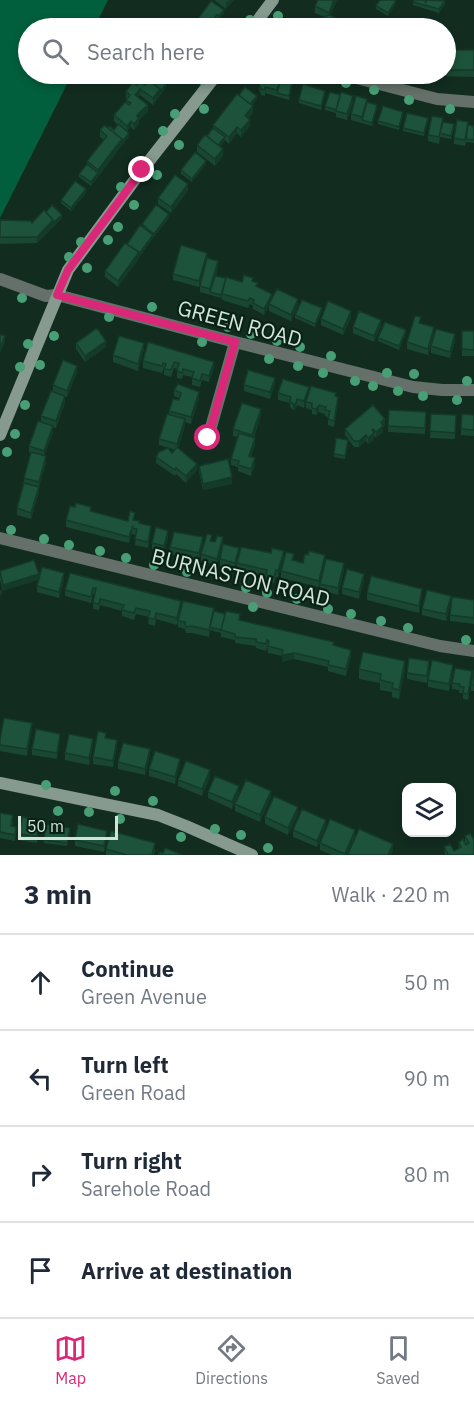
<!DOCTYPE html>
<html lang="en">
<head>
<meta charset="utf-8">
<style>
  body { margin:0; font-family:"IBM Plex Sans",sans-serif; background:#f2f2f3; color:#1f2937 }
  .controls { position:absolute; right:18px; bottom:18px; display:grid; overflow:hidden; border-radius:12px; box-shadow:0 3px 9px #0003 }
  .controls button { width:54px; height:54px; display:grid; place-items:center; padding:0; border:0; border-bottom:2px solid #e0e1e3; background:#fff; color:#1f2937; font:30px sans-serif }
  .scale { position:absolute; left:18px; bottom:15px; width:100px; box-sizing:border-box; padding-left:6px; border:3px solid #d3e3da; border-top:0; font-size:16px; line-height:21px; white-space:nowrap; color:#d3e3da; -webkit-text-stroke:4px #082316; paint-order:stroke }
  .stop { position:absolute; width:18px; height:18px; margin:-14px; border:4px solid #db2777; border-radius:50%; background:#fff }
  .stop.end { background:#db2777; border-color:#fff; box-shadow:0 2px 6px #0008 }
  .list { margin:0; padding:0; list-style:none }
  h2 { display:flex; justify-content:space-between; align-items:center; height:78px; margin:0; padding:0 24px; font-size:26px }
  h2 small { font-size:20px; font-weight:400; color:#747a83 }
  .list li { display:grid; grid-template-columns:39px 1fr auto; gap:18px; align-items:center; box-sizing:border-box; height:96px; padding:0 24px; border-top:2px solid #e0e1e3 }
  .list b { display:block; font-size:22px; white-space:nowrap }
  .list p { margin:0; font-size:20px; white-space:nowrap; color:#747a83 }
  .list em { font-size:20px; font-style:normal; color:#747a83 }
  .icon { flex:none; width:33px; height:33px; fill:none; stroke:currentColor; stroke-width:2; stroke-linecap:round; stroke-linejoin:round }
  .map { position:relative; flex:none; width:474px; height:855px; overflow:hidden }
  .search { position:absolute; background:#fff; box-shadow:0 3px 9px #0003; left:18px; right:18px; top:18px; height:66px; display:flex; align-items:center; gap:15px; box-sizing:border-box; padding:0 21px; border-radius:33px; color:#747a83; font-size:22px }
  .sheet { height:462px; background:#fff }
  nav { display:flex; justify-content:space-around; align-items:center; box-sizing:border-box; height:84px; border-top:2px solid #e0e1e3; background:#fff; font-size:16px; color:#747a83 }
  nav a { display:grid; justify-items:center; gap:3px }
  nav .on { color:#db2777 }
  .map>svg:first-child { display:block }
  .green { fill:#015f3d }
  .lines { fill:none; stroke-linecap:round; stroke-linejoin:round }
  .street { stroke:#647069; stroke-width:12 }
  .secondary { stroke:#869a8f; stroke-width:12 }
  .tree { fill:#489e75 }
  .wall { fill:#194732 }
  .shaded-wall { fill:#143a29 }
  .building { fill:#1d533a; stroke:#143a29; stroke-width:1.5 }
  .route { stroke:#db2777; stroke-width:8 }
  .labels { text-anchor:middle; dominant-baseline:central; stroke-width:4.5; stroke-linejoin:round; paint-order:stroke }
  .street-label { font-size:21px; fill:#d3e3da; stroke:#082316 }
</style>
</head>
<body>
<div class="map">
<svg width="474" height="855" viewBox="0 0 474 855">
  <rect width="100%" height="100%" fill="#122c20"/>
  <path class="green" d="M0,0H108L94,28H28V74H72L0,218Z"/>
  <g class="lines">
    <path class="street" d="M341,74L437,99L474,102
      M0,279L46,296L57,295L235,342L413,387L442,390H474
      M208,438L235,342
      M0,538L440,646L474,651"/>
    <path class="secondary" d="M252,28L273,0
      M0,435L68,270L142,170L217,74
      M0,783L158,815L186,826L252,855"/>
  </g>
  <g class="tree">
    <circle cx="278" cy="16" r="5"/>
    <circle cx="250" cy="20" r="5"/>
    <circle cx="202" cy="80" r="5"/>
    <circle cx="346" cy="83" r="5"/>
    <circle cx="374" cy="90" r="5"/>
    <circle cx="409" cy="100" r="5"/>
    <circle cx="204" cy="109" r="5"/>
    <circle cx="450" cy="109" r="5"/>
    <circle cx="175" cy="114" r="5"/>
    <circle cx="163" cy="131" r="5"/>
    <circle cx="179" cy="145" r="5"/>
    <circle cx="157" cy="175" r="5"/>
    <circle cx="121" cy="187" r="5"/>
    <circle cx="134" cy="205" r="5"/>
    <circle cx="118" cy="227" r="5"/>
    <circle cx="108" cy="240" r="5"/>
    <circle cx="81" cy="242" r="5"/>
    <circle cx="69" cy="257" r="5"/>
    <circle cx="87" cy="268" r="5"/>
    <circle cx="22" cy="298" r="5"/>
    <circle cx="152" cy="307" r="5"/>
    <circle cx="109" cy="317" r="5"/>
    <circle cx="228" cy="327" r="5"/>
    <circle cx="251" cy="334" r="5"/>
    <circle cx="54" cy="336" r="5"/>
    <circle cx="277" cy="341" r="5"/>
    <circle cx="202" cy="342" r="5"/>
    <circle cx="28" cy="344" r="5"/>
    <circle cx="300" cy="347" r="5"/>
    <circle cx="331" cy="356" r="5"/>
    <circle cx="269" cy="359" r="5"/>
    <circle cx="40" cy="365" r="5"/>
    <circle cx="298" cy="366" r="5"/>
    <circle cx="20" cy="367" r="5"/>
    <circle cx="323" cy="373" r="5"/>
    <circle cx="387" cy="373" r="5"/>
    <circle cx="414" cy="374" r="5"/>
    <circle cx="355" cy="381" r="5"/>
    <circle cx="467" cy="381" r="5"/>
    <circle cx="373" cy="386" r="5"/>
    <circle cx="398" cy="391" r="5"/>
    <circle cx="423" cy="396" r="5"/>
    <circle cx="457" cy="400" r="5"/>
    <circle cx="25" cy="405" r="5"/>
    <circle cx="15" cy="434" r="5"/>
    <circle cx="7" cy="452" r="5"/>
    <circle cx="11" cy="530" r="5"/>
    <circle cx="44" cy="539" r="5"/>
    <circle cx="69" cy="545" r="5"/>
    <circle cx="100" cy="551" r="5"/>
    <circle cx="126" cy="558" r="5"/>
    <circle cx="154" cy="565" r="5"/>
    <circle cx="187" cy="572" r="5"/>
    <circle cx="246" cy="588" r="5"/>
    <circle cx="267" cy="593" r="5"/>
    <circle cx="297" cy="599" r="5"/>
    <circle cx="253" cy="607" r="5"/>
    <circle cx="328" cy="609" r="5"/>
    <circle cx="351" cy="614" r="5"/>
    <circle cx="381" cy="621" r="5"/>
    <circle cx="408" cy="628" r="5"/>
    <circle cx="466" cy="640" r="5"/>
    <circle cx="46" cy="785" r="5"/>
    <circle cx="115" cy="791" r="5"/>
    <circle cx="153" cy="801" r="5"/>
    <circle cx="58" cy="811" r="5"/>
    <circle cx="89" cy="812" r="5"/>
    <circle cx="120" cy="819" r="5"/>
    <circle cx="215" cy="829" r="5"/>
    <circle cx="241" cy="835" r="5"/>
    <circle cx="181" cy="837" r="5"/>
    <circle cx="268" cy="848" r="5"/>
  </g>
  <path class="wall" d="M214,0H234L226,9Z
    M337,0L330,15L347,25V28H313V22L324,17L315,13V6Z
    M426,1L445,4L439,13L413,5V2Z
    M396,3L388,16L376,9V6Z
    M224,13L219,19L217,18L214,22V26L213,28H204L197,23V20Z
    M446,43L453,50H474V77L436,76V74H446Z
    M163,74H177L172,80Z
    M281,80L292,86L289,100L265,93V96L261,95L259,89V83Z
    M150,81L167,86L153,105L140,95L138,97L148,112L139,120V124L134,130L131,127L127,131L129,136L91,186L79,177V174L87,164V161L104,140L100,137V130L108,128L114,130L118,125L114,121V115L126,103L127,98H126V91L137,85H145Z
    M325,94L321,110L299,103V100Z
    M239,95L257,99L252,105L253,113L248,119L250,126L241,137L237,133L229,144L225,140L220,147L223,156L215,166L197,152V145L207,136L213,128V125Z
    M353,102L347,120L336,117V113L325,110V106Z
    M367,102L377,108L372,126L351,120V114Z
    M403,115L399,130L378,124V121Z
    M428,121L424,136L403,131V128Z
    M443,122L454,127L451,139L440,137L439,144L428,141V135Z
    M468,125L474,126V143L466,142L465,146L454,144V138Z
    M206,164L192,182L181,174V170Z
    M188,191L171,213L158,204V198Z
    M86,193L71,211L61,203V200Z
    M46,212L62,218L37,243L0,244V220L32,223Z
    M169,218L154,237L153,236V238L118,287L105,277V271L142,226V224Z
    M207,259L199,287L173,280V274Z
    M218,267L216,276L242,282H253L272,300L298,305L291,321L269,311V305L264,315L253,309V306L250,304L248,308L222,300V296L221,298L200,292V286Z
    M322,311L315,327L295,318V315Z
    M351,318L343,335L321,325V319Z
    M421,323L434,334L428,355L407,349V342Z
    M381,326L374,342L353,333V327Z
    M462,331H474V356H462Z
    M406,333L399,350L378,341V338Z
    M455,341L450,358L431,353V346Z
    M148,342L214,368L209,382L202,380L200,387L192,385V377L183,375L182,379L177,378V369L174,368L171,377L164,375V370H163L162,373L143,368V361Z
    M76,343L106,347L85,362L76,349Z
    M144,349L138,371L113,362V355Z
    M77,372L67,397H65V403L56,428L53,427V432L44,456L46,463L39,487V493L31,519L17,515V508L31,453L29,452V446L41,422V416L53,392V385Z
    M275,384L270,399L244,391V385Z
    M174,390L199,398L191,424L185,422V426L178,448L197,470L186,483L176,474L175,476L156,463V457L172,453L175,450L159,445V439L169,415V411L179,398L174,396Z
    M278,393H309L304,408L297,405L296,409L293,410L290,407V403L278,400Z
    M336,396L338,403L334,427L328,425V417L325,416V414L319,412L316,415L312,414V410L306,408V402Z
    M389,410L426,412L425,434L388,432Z
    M431,414L456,415L455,439L430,438Z
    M261,415L254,438L255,445L251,457L255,465L251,476L238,471V467L231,465V459L238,437L233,436V429Z
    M474,415V436L461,435V429Z
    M385,425L383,427V432L376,438L374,436V440L368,444L366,441L359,447H354L345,435V429Z
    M348,444L345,459L334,457V454Z
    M199,466L232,484L203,490L199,472Z
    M91,511L128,521L135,520L151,532L148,548L135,545L136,535L132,534V533L129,543L66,527V520Z
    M168,537L164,552L152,549V543Z
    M212,542L223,544L217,565L201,561V554Z
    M203,543L199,560L170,554V547Z
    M271,553L284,557L278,577H276L274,583L266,581V576L237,570V563Z
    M239,554L235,569L220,566V559Z
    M34,560L3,591L0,580V571Z
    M294,560L303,563L325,561L319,587L281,578V571Z
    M344,570L338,595L320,590V584Z
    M70,573L181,607L177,625L156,619L155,626L148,624L149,617L136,614L134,620L122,616V611L100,605L99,610L93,609V603L95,595L93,594L91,603L65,596V590Z
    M64,580L59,598L37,592V586Z
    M364,580L359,599L342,594V588Z
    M367,593L422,595L419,613L367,600Z
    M474,600V624L450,621V615Z
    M451,602L446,621L422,615V609Z
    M214,611L240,620L334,645L351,656L346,676L328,671V667L294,659L282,662V656L268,653L267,646L266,651L256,648V646L235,643V640L221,637V633L210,630L209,637L192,633H186L185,629L178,627V621Z
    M429,668L427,683L407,679V673Z
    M359,669L405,670L399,699L392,697V692L380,690V683L359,679Z
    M474,670V691H471V685Z
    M453,671L449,691L428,687V680Z
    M472,677L468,700L463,699V693H459V690L452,689V683Z
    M32,729L27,756L0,751V739Z
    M60,740L57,759L32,755V749Z
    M93,745L89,765L65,760V753Z
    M117,746L113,767L93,764V757Z
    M150,755L145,775L118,769V762Z
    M180,765L175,784L149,776V769Z
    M210,777L202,796L178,786V780Z
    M208,792L239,793L232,809L208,798Z
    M271,797L260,822L235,811V804Z
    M0,813L13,822L12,826L16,833L15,841L0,838Z
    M298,814L288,835L265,824V817Z
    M39,826L37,843L19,840V834Z
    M326,826L317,847L293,837V830Z
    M70,831L67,846L44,843V840Z
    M465,836L474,855H445L444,847L454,851L459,848V842H465Z
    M107,837L104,852L75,846V840Z
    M355,837L347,855H332L320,850V843Z
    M106,849H155L154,855H106Z"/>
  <path class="shaded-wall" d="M229,0H234L226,9V3Z
    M334,0H337L329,19V13Z
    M396,0V3L388,16V13Z
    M445,1V4L439,13V9Z
    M224,10V13L219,19V16Z
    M167,83V86L153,105V98L160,89Z
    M140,89V95L135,101V95Z
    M257,96V99L249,110V106Z
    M353,96V102L347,120V114Z
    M148,105V112L139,120V124L134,130V124L137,116Z
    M253,106V113L245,123V116Z
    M250,120V126L241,137V130Z
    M131,121V127L127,132V126Z
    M237,127V133L229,144V137Z
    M129,133V136L98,176V170L122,139Z
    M225,137V140L217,151V147Z
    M223,149V156L215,166V159Z
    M206,161V164L192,182V179Z
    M98,173V176L91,186V182Z
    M188,184V191L171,213V207Z
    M86,189V193L71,211V208Z
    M169,214V218L154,237V234Z
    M62,215V218L53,226V223Z
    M53,220V226L37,243V237Z
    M153,235V238L139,257V254Z
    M139,252V259L118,287V281Z
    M207,253V259L199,287V281Z
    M218,261V267L211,292H210V295V289Z
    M272,294V301L264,315V309Z
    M298,299V305L291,321V315Z
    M322,308V311L315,327V324Z
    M351,311V318L343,335V329Z
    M381,320V326L374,342V336Z
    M434,327V334L428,355V349Z
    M406,330V333L399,350V346Z
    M455,334V341L450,358V352Z
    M5,336V342L0,354V348Z
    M106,341V347L85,362V356Z
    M144,343V349L138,371V364Z
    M214,362V368L209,382V376Z
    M77,366V372L67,397V391Z
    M275,378V384L270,399V392Z
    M309,387V393L304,408V401Z
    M199,392V398L191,424V417Z
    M65,396V403L56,428V421Z
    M338,397V403L334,427V421Z
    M297,399L296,409L293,410V404Z
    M319,405V412L316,415V409Z
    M261,409V415L252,442V435Z
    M185,419V426L177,451V444Z
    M385,419V425L383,427V432L376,438V432L381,422Z
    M53,426V432L44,458V451Z
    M373,429L374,440L368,444V438Z
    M366,435V441L359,447V441Z
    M255,438V445L249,462V456Z
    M46,456V463L39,488V482Z
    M255,458V465L251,476V469Z
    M197,464V470L186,483V476Z
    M232,477V484L203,490V484Z
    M39,487V493L31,519V513Z
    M151,526V532L148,548V542Z
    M132,528V533L129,543V537Z
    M168,531V537L164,552V546Z
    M203,537V543L199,560V553Z
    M223,537V544L217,565V559Z
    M239,548V554L235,569V563Z
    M284,551V557L278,577V571Z
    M325,555V561L319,587V581Z
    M344,563V570L338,595V588Z
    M64,573V580L59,598V592Z
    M39,574V580L3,591V585Z
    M364,574V580L359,599V592Z
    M2,588V594L0,597V591Z
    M422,589V595L419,613V606Z
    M451,596V602L446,621V614Z
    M181,601V607L177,625V618Z
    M351,650V656L346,676V669Z
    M294,653V659L282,662V655Z
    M405,661V670L399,699V690Z
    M453,665V671L449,691V684Z
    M472,671V677L468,700V694Z
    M32,723V729L27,756V749Z
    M60,734V740L57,759V753Z
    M93,739V745L89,765V758Z
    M117,740V746L113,767V761Z
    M150,749V755L145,775V769Z
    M180,759V765L175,784V777Z
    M210,770V777L202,796V789Z
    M239,786V793L232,809V802Z
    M271,791V797L260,822V815Z
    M298,807V814L288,835V828Z
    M326,820V826L317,847V841Z
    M355,830V837L347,855H345Z
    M107,831V837L104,852V846Z
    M393,844V850L391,855H388Z"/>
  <path class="building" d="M318,0H334L329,13L315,6Z
    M381,0H396L388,13L376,6L379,1Z
    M414,0H423L426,1L425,3L427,0L445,1L439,9L413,2Z
    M211,1L224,10L219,16L217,15L212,21L214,23L210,28H209L197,20Z
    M330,15L347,25L345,28H323L313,22L314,20Z
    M193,25L197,28H190Z
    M446,43H453V50H474V70H446Z
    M155,74L167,83L160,92V89L150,81Z
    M168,74H175L172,77Z
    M261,74H269L281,77L277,90L265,87V90L261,89L259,83Z
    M148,80L160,89L153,98L140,89L135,95L148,105L139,113L137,116L139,118L134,124L131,121L127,126L114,115L125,102L129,105L131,103L126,100L130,95L126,91L133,82L137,85L140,81L145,85Z
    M281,80L292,83L289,96L277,93Z
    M303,84L325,91L321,106L299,100Z
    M245,87L257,96L250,104L239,95Z
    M330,92L340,95L336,110L325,106Z
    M341,92L353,96L347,114L336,111Z
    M237,94L253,106L245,116L250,120L241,130L237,127L229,137L213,125Z
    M356,96L367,99L362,117L351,114Z
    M367,102L377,105L372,123L362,120Z
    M383,106L403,112L399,127L378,121Z
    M407,113L428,118L424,133L403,128Z
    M432,116L443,118L439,137L428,135Z
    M457,120L468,122L465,140L454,138Z
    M443,122L454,124L451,136L440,133Z
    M118,124L129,133L122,142V139L108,128L109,126L114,130Z
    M104,125L122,139L98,170L87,161L107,136L100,130Z
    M468,125L474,126V140L466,139Z
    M213,128L225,137L218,145L207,136Z
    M205,135L223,149L215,159L197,145Z
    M195,152L206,161L192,179L181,170Z
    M87,164L98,173L91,182L79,174Z
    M175,175L188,184L171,207L158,198Z
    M75,181L86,189L71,208L61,200Z
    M52,205L62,215L53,223V220L46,212Z
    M156,205L169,214L154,234L142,224Z
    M44,210L53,220L37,237H0V220L31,221L32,223Z
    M140,225L153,235L139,254L138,253L139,252L127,244Z
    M125,243L139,252L118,281L105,271Z
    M181,245L207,253L199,281L173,274Z
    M207,258L218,261L210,289L200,286Z
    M244,275L253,278L252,281L258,283L256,286L272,294L264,309L253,303L254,300L250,298L248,301L222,294L226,277L242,282Z
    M215,276L226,278L221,295L210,292Z
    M277,289L298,299L291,315L269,304Z
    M302,300L322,308L315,324L295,315Z
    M328,301L351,311L343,329L321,319Z
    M359,311L381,320L374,336L353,327Z
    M415,316L421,317L419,323L434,327L428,349L407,342Z
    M385,322L406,330L399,346L378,338Z
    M97,328L106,341L85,356L76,343Z
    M436,329L455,334L450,352L431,346Z
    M462,331H474V350L462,349Z
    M0,334L5,336L0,348Z
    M119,336L144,343L138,364L113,355Z
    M148,342L214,362L209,376L202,374L200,381L192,378L194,372L183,369L182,373L177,371L179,363L174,362L171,370L164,369L166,364L163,363L162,366L143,361Z
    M63,360L77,366L67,391L53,385Z
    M248,370L275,378L270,392L244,385Z
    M283,379L309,387L304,401L297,399L296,403L293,404L290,401L291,397L278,393Z
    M178,384L199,392L191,417L169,411L173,399L179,400L181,393L174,390Z
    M311,386L336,393L335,396L338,397L334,421L328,419L330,411L325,410L326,407L319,405L316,409L312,408V403L306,402Z
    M51,391L65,396L56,421L41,416Z
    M242,403L261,409L252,435L233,429Z
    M373,405L385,419L381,422L383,426L376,432L373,429L372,430L374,433L368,438L366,435L359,441H354L345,429Z
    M389,410L426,412L425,428L388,426Z
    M167,414L185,419L177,444L159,439Z
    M431,414L456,415L455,433L430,431Z
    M462,414L474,415V430L461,429Z
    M38,421L53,426L44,451L29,446Z
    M239,433L255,438L249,456L255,458L251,469L238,465L239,461L231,459Z
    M336,438L348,440L345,456L334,454Z
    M177,447L197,464L186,476L176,468L175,470L156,457L159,452L168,448L172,453Z
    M31,452L46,456L39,482L24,478Z
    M228,459L232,477L203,484L199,466Z
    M24,483L39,487L31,513L17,508Z
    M76,503L91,507L90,511L128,521L130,511L135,513L133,520L139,521V523L151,526L148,542L135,539L137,529L132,528L133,525L129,537L66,520L70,506L75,507Z
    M156,527L168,531L164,546L152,543Z
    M174,532L203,537L199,553L170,547Z
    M207,534L212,535L210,541L215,542L217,536L223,537L217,559L201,554Z
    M223,544L239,548L235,563L220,559Z
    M241,547L271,553L272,548L284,551L278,571L276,570L274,577L266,575L267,570L237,563Z
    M309,551L325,555L319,581L281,571L286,552L294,554L292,560L303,563L305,554L308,555Z
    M326,559L344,563L338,588L320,584Z
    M34,560L39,574L3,585L0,571Z
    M42,567L64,573L59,592L37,586Z
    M347,569L364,574L359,592L342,588Z
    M70,573L181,601L177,618L156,613L155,619L148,618L150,611L136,608L134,613L122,610L124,605L100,599L99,604L93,603L96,588H93L91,597L65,590Z
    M371,576L422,589L419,606L367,593Z
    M427,590L451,596L446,614L422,609Z
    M452,597L474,600V618L450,615Z
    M183,601L214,608L209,630L192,626L186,627L185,622L178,621Z
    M214,611L225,614L221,630L210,627Z
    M226,611L240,614L239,620L334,642L333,645L351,650L346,669L328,665L329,661L294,653L282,655L283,650L268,646L269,641L267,640L266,644L256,642V639L235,637V634L221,630Z
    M363,652L405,661L399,690L392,688L393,683L380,680L381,674L359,669Z
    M409,658L429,661L427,676L407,673Z
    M432,660L453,665L449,684L428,680Z
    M455,668L472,671L468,694L463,693L464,687L459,686L460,684L452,683Z
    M474,670V685H471Z
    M4,718L32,723L27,749L0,745V739Z
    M36,729L60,734L57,753L32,749Z
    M98,731L106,733L105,738L117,740L113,761L93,757Z
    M69,734L93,739L89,758L65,753Z
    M123,743L150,749L145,769L118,762Z
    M155,751L180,759L175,777L149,769Z
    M186,761L210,770L202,789L178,780Z
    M215,776L239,786L232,802L208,792Z
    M246,780L271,791L260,815L235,804Z
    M274,796L298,807L288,828L265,817Z
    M302,809L326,820L317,841L293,830Z
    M0,813L13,815L11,826L16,827L15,835L0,832Z
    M22,817L39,820L37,836L19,834Z
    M330,819L355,830L345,854L320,843Z
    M46,824L70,828L67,843L44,840Z
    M78,824L107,831L104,846L75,840Z
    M359,829L393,844L388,855H351L348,854Z
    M111,831L155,843L152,855H127L106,849Z
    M470,833L474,840V855H445L448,854L444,847L450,844L454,851L461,847L459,842L463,839L466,845L469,843L465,836Z
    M165,848L183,855H158L160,852L163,853Z"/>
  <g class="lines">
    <path class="route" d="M142,170L68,270L57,295L235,342L208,438"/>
  </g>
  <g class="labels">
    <g class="street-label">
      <text transform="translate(240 323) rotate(15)">GREEN ROAD</text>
      <text transform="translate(241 577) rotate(14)">BURNASTON ROAD</text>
    </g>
  </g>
</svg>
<div class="controls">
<button><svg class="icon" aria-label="layers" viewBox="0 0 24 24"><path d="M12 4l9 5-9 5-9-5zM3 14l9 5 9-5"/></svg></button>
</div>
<div class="scale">50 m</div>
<div class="stop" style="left:208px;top:438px"></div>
<div class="stop end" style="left:142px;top:170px"></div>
<div class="search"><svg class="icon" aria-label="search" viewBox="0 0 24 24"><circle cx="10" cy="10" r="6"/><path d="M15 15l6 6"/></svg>Search here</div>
</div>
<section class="sheet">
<h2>3 min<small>Walk · 220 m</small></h2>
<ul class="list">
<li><svg class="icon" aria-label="ahead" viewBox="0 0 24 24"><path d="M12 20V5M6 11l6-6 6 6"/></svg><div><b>Continue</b><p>Green Avenue</p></div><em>50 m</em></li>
<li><svg class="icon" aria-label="left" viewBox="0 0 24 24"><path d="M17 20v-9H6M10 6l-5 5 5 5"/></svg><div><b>Turn left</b><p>Green Road</p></div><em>90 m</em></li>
<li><svg class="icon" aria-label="right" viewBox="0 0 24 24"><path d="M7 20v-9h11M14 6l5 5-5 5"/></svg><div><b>Turn right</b><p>Sarehole Road</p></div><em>80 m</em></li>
<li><svg class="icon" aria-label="arrive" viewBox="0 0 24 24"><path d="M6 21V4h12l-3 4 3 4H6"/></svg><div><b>Arrive at destination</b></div></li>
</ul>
</section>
<nav>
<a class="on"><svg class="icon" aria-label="map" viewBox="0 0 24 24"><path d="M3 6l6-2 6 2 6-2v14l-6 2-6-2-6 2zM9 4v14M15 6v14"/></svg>Map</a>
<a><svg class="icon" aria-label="directions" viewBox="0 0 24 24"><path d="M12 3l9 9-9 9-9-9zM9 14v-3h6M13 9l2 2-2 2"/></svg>Directions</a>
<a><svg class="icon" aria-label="saved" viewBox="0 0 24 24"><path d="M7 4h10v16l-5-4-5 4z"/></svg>Saved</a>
</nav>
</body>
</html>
